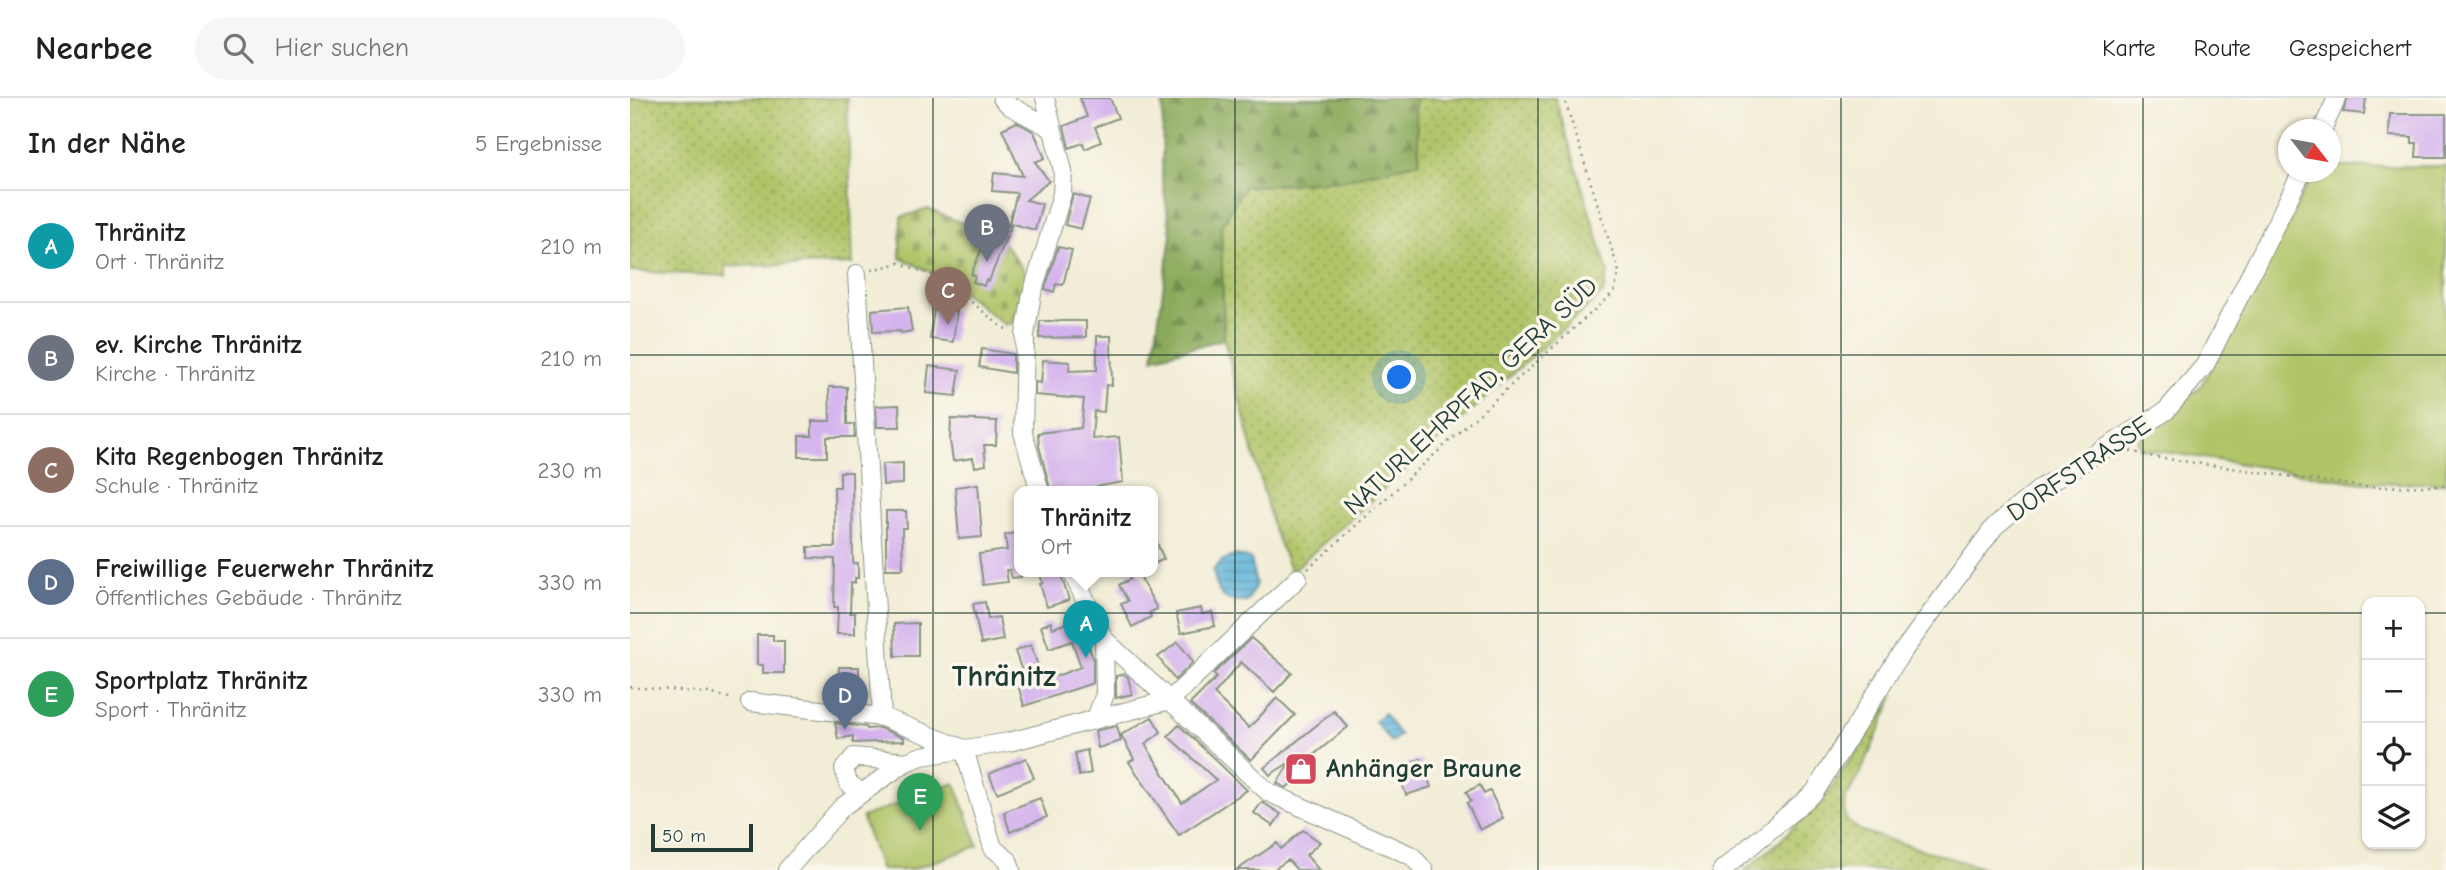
<!DOCTYPE html>
<html lang="de">
<head>
<meta charset="utf-8">
<style>
  body { margin:0; font-family:"Comic Neue",sans-serif; background:#f6f6f6; color:#222 }
  .controls { position:absolute; right:21px; bottom:21px; display:grid; overflow:hidden; border-radius:14px; box-shadow:0 2px 5px #0004 }
  .controls button { width:63px; height:63px; display:grid; place-items:center; padding:0; border:0; border-bottom:2px solid #e0e0e0; background:#fff; color:#222; font:35px sans-serif }
  .compass { position:absolute; left:1648px; top:21px; width:63px; height:63px; border-radius:50%; background:#fff; box-shadow:0 2px 5px #0004; rotate:121deg }
  .scale { position:absolute; left:21px; bottom:18px; width:102px; box-sizing:border-box; padding-left:7px; border:4px solid #1f3d34; border-top:0; font-size:19px; line-height:24px; white-space:nowrap; color:#1f3d34; -webkit-text-stroke:5px #fbf7ec; paint-order:stroke }
  .you { position:absolute; left:770px; top:280px; width:24px; height:24px; margin:-18px; border:5px solid #fff; border-radius:50%; background:#1a73e8; box-shadow:0 0 0 10px #1a73e833 }
  .badge { display:grid; place-items:center; width:46px; height:46px; border-radius:50%; background:#7c3aed; color:#fff; font-size:23px; font-weight:700 }
  .pin { position:absolute; translate:-50% -58px; filter:drop-shadow(0 2px 4px #0008) }
  .pin::after { content:''; position:absolute; top:37px; width:24px; height:21px; background:inherit; clip-path:polygon(0 0,100% 0,50% 100%) }
  .popup { position:absolute; left:384px; top:388px; width:144px; height:91px; box-sizing:border-box; display:grid; place-content:center; border-radius:14px; background:#fff; filter:drop-shadow(0 2px 5px #0005); font-size:23px; white-space:nowrap; color:#767676 }
  .popup b { font-size:26px; color:#222 }
  .popup::after { content:''; position:absolute; left:50%; top:100%; margin-left:-14px; border:14px solid transparent; border-top-color:#fff }
  .list { margin:0; padding:0; list-style:none }
  h2 { display:flex; justify-content:space-between; align-items:center; height:91px; margin:0; padding:0 28px; font-size:30px }
  h2 small { font-size:23px; font-weight:400; color:#767676 }
  .list li { display:grid; grid-template-columns:46px 1fr auto; gap:21px; align-items:center; box-sizing:border-box; height:112px; padding:0 28px; border-top:2px solid #e0e0e0 }
  .list b { display:block; font-size:26px; white-space:nowrap }
  .list p { margin:0; font-size:23px; white-space:nowrap; color:#767676 }
  .list em { font-size:23px; font-style:normal; color:#767676 }
  .icon { flex:none; width:38px; height:38px; fill:none; stroke:currentColor; stroke-width:2; stroke-linecap:round; stroke-linejoin:round }
  .map { position:relative; flex:none; width:1816px; height:772px; overflow:hidden }
  header { display:flex; align-items:center; gap:42px; box-sizing:border-box; height:98px; padding:0 35px; background:#fff; border-bottom:2px solid #e0e0e0 }
  header strong { font-size:33px }
  nav { display:flex; gap:38px; margin-inline-start:auto; font-size:24px }
  .search { width:490px; height:63px; background:#f6f6f6; display:flex; align-items:center; gap:18px; box-sizing:border-box; padding:0 24px; border-radius:38px; color:#767676; font-size:26px }
  main { display:flex }
  aside { flex:1; background:#fff }
  .map>svg:first-child { display:block }
  .grass { fill:url(#grass-dots); stroke:#68804e; stroke-width:2 }
  .forest { fill:url(#forest-firs); stroke:#567448; stroke-width:2 }
  .cemetery { fill:url(#cemetery-stones); stroke:#68804e; stroke-width:2 }
  .garden { fill:#b0c468; stroke:#68804e; stroke-width:2 }
  .water { fill:url(#water-rules); stroke:#3e7886; stroke-width:2 }
  .building { fill:#d4b2ee }
  .lines { fill:none; stroke-linecap:round; stroke-linejoin:round }
  .minor-casing { stroke:#889585; stroke-width:20 }
  .path { stroke:#889585; stroke-width:2.5; stroke-dasharray:2 5; stroke-linecap:butt }
  .minor { stroke:#fff; stroke-width:18 }
  .grid { fill:none; stroke:#1f3d34; stroke-width:2; stroke-opacity:0.55 }
  .labels { text-anchor:middle; dominant-baseline:central; stroke-width:7; stroke-linejoin:round; paint-order:stroke }
  .street-label { font-size:26px; fill:#1f3d34; stroke:#fbf7ec }
  .poi-label { font-size:26px; font-weight:bold; fill:#1f3d34; stroke:#fbf7ec; text-anchor:start }
  .quarter-label { font-size:30px; font-weight:bold; fill:#1f3d34; stroke:#fbf7ec }
</style>
</head>
<body>
<header>
<strong>Nearbee</strong>
<div class="search"><svg class="icon" aria-label="search" viewBox="0 0 24 24"><circle cx="10" cy="10" r="6"/><path d="M15 15l6 6"/></svg>Hier suchen</div>
<nav><a>Karte</a><a>Route</a><a>Gespeichert</a></nav>
</header>
<main>
<aside>
<h2>In der Nähe<small>5 Ergebnisse</small></h2>
<ul class="list">
<li><span class="badge" style="background:#0f9aa8">A</span><div><b>Thränitz</b><p>Ort · Thränitz</p></div><em>210 m</em></li>
<li><span class="badge" style="background:#6b7280">B</span><div><b>ev. Kirche Thränitz</b><p>Kirche · Thränitz</p></div><em>210 m</em></li>
<li><span class="badge" style="background:#8d6e63">C</span><div><b>Kita Regenbogen Thränitz</b><p>Schule · Thränitz</p></div><em>230 m</em></li>
<li><span class="badge" style="background:#5c6f8a">D</span><div><b>Freiwillige Feuerwehr Thränitz</b><p>Öffentliches Gebäude · Thränitz</p></div><em>330 m</em></li>
<li><span class="badge" style="background:#2e9e5b">E</span><div><b>Sportplatz Thränitz</b><p>Sport · Thränitz</p></div><em>330 m</em></li>
</ul>
</aside>
<div class="map">
<svg width="1816" height="772" viewBox="0 0 1816 772">
  <defs>
    <pattern id="grass-dots" width="8" height="8" patternUnits="userSpaceOnUse" patternTransform="scale(1.75)"><rect width="8" height="8" fill="#b0c468"/><path d="M2 2h.1M6 6h.1" fill="none" stroke="#8fa056" stroke-width="1.8" stroke-linecap="round"/></pattern>
    <pattern id="forest-firs" width="22" height="20" patternUnits="userSpaceOnUse" patternTransform="scale(1.75)"><rect width="22" height="20" fill="#8caa5c"/><path d="M5 1l3.5 6h-7zM16 11l3.5 6h-7z" fill="#728c4d"/></pattern>
    <pattern id="cemetery-stones" width="16" height="16" patternUnits="userSpaceOnUse" patternTransform="scale(1.75)"><rect width="16" height="16" fill="#b0c468"/><path d="M2 7V4a2 2 0 0 1 4 0v3zM10 15v-3a2 2 0 0 1 4 0v3z" fill="#8fa056"/></pattern>
    <pattern id="water-rules" width="6" height="5" patternUnits="userSpaceOnUse" patternTransform="scale(1.75)"><rect width="6" height="5" fill="#5db3d9"/><path d="M0 2.5h6" fill="none" stroke="#4c93b1"/></pattern>
  </defs>
  <rect width="100%" height="100%" fill="#fbf7ec"/>
  <filter id="ink" filterUnits="userSpaceOnUse"><feTurbulence type="fractalNoise" baseFrequency=".0143" numOctaves="2"/><feDisplacementMap in="SourceGraphic" scale="14" xChannelSelector="R" yChannelSelector="G"/><feConvolveMatrix kernelMatrix="1 2 1 2 8 2 1 2 1" color-interpolation-filters="sRGB"/></filter>
  <filter id="wash" filterUnits="userSpaceOnUse"><feTurbulence type="fractalNoise" baseFrequency=".00686" numOctaves="4" result="noise"/><feDisplacementMap in="SourceGraphic" scale="28" xChannelSelector="R" yChannelSelector="G"/><feGaussianBlur stdDeviation="1.57" result="paint"/><feColorMatrix in="noise" values="0 0 0 0 0 0 0 0 0 0 0 0 0 0 0 0 0 1.4 0 .05"/><feComposite in="paint" operator="in"/></filter>
  <g filter="url(#wash)">
    <rect width="100%" height="100%" fill="#f2edd6"/>
    <path class="grass" d="M0,0H217L223,166L96,168V178L0,173Z
      M784,0H925L978,174L973,195L661,474L643,430L594,241L591,129L614,88L789,64Z
      M1265,596L1231,674L1215,701L1214,712L1217,723L1231,733L1359,772H1115L1150,743L1202,689Z"/>
    <path class="forest" d="M533,0H784L790,64L712,82L614,89L591,129L594,241L523,260L541,137L532,80Z"/>
    <path class="cemetery" d="M298,111L372,142L397,177L385,224L375,227C339,198 313,177 270,160L271,119Z"/>
    <path class="garden" d="M1816,68V385H1734L1510,350L1507,341L1571,288L1684,74H1700L1701,69Z
      M325,685L348,748L280,772H251L232,719Z"/>
    <path class="water" d="M607,457L621,461L626,487L617,504C590,505 588,496 583,472L593,462Z
      M754,615L770,637L761,644L745,623Z"/>
    <g id="blocks">
      <path class="building" d="M450,0H480L488,20L465,29L471,44L455,51L453,45L439,50L434,28L457,19Z
        M1718,0H1736L1734,16L1713,14Z
        M1760,16H1816V59H1786L1787,45H1782V39L1759,38Z
        M387,24L404,34L415,60L405,64L419,83L396,102L412,106L405,132L379,125L387,95L362,93L364,75L393,78L372,31Z
        M443,96L460,101L451,131L435,127Z
        M360,123L381,128L359,183L356,182L354,188L343,184L345,178L341,176L357,138Z
        M428,149L442,152L433,187L426,186L424,194L415,191Z
        M278,209L282,233L271,235L270,233L243,234L242,212Z
        M304,211L327,213L323,244L300,241Z
        M410,223H456V239L409,240Z
        M467,238H481L482,288L476,287L474,314L464,313L462,341L489,339L493,384L465,389V394H444L443,391L421,394L409,348L408,335L451,330L454,301L405,297V284L411,285L413,262L440,264L439,273L467,272Z
        M352,251L383,256V275L349,269Z
        M299,268L330,272L326,298L296,295Z
        M199,289H217V326H224L225,339H197V359H169V338H182V323H200Z
        M269,307L270,329H247L246,308Z
        M321,321L367,323L366,347H354L356,367L345,369L343,360L323,363L320,342Z
        M273,365V386L253,387L252,366Z
        M210,374H222L223,465H228V480H225V485H221L220,515H225V536H207L208,509H204L205,461L178,460V449H205L204,389H210Z
        M348,386L352,439L329,441L325,389Z
        M256,413H276L277,430H272L273,471H256Z
        M389,434V450H387L391,479L382,480L380,472H376L378,484L353,487L349,456L377,452L375,437Z
        M522,434L534,461L522,467Z
        M409,474H430L439,502L417,509L410,486L413,485Z
        M497,474H508L527,511L519,515L521,519L502,529L491,506L498,503L489,487L500,481Z
        M355,504L358,521L369,519L373,542L351,546L343,506Z
        M571,510L572,516L582,514L585,528L551,535L546,515Z
        M449,521L463,560V585L394,608L388,587L396,585L385,553L401,547L413,583L451,569L442,543L419,551L411,528L421,524L423,530Z
        M288,525V558H265L264,526Z
        M127,537H143V543H154V575H133V567H127Z
        M621,540L662,575L644,594L611,564L584,596L619,630L647,600L665,617L621,662L560,606L587,579L583,576Z
        M548,544L563,564L545,582L528,559Z
        M209,569H229V600H208Z
        M494,576L498,579L502,596L486,600V578Z
        M704,613L718,629L664,673L669,679L656,690L647,685L660,664L640,677L634,670Z
        M522,619L531,634L515,646L552,705L586,682L538,638L549,627L617,692L549,737L499,664L504,661L491,637Z
        M205,625L236,629L237,631L250,630L274,640V643L223,645V638L208,641Z
        M487,628L491,643L468,650L465,633Z
        M457,652L461,675L449,678L445,655Z
        M396,660L404,680L367,695L359,676Z
        M791,661L801,689L776,697L767,669Z
        M850,687L854,696L860,693L873,720L850,732L837,705L841,703L836,694Z
        M410,700L417,719L380,734L374,714Z
        M632,704L651,716L643,728L624,715Z
        M673,732L690,744L676,757L689,772H667L658,762L643,772H607L647,745L651,751Z"/>
    </g>
  </g>
  <g filter="url(#ink)">
    <use href="#blocks" fill-opacity="0" stroke="#889585" stroke-width="2"/>
    <g class="lines">
      <defs>
        <path id="minor" d="M372,0L380,8L421,30
          M1692,32L1707,0
          M227,176L252,619
          M410,394L393,335L395,237L402,196L432,96L433,73L415,0
          M442,474L474,541L638,694L782,758L794,772
          M120,604L252,619L334,651L363,750L378,762L381,772
          M466,620L475,596L474,541
          M231,694L218,685L214,671L224,659L276,664
          M157,772L212,709L276,664L292,658L379,644L540,602L668,480
          M1092,772L1184,695L1268,560L1365,428L1411,390L1536,313L1575,267L1672,74"/>
      </defs>
      <use href="#minor" class="minor-casing"/>
      <path class="path" d="M241,172L269,165L300,176L338,201L373,230L381,232
        M1500,353L1524,359L1734,389L1816,388
        M678,471L984,194L989,174L934,0
        M0,589L78,595L104,601"/>
      <use href="#minor" class="minor"/>
    </g>
  </g>
  <path class="grid" d="M303,0V772M605,0V772M908,0V772M1211,0V772M1513,0V772M0,257H1816M0,515H1737M1790,515H1816"/>
  <defs>
    <symbol id="shop-square" viewBox="-11 -11 22 22"><rect x="-9" y="-9" width="18" height="18" rx="4" fill="#d1495b" stroke="#fbf7ec"/><path d="M-5-2.5h2.3a2.7 3.5 0 0 1 5.4 0H5L5.5 6h-11ZM-1.5-2.5h3a1.5 2.3 0 0 0-3 0Z" fill="#fff"/></symbol>
  </defs>
  <g fill-rule="evenodd">
    <use href="#shop-square" x="652" y="652" width="38" height="38"/>
  </g>
  <g class="labels">
    <g class="street-label">
      <text transform="translate(841 298) rotate(-43)">NATURLEHRPFAD, GERA SÜD</text>
      <text transform="translate(1449 371) rotate(-34)">DORFSTRASSE</text>
    </g>
    <g class="poi-label">
      <text x="696" y="671">Anhänger Braune</text>
    </g>
    <g class="quarter-label">
      <text x="374" y="578">Thränitz</text>
    </g>
  </g>
</svg>
<div class="controls">
<button>+</button>
<button>−</button>
<button><svg class="icon" aria-label="locate" viewBox="0 0 24 24"><circle cx="12" cy="12" r="6"/><path d="M12 2v4M12 18v4M2 12h4M18 12h4"/></svg></button>
<button><svg class="icon" aria-label="layers" viewBox="0 0 24 24"><path d="M12 4l9 5-9 5-9-5zM3 14l9 5 9-5"/></svg></button>
</div>
<svg class="compass" viewBox="-18 -18 36 36"><path d="M0-13l5 13h-10z" fill="#e53935"/><path d="M0 13l5-13h-10z" fill="#767676"/></svg>
<div class="scale">50 m</div>
<div class="you"></div>
<div class="pin badge" style="left:456px;top:560px;background:#0f9aa8">A</div>
<div class="popup"><b>Thränitz</b>Ort</div>
<div class="pin badge" style="left:357px;top:164px;background:#6b7280">B</div>
<div class="pin badge" style="left:318px;top:227px;background:#8d6e63">C</div>
<div class="pin badge" style="left:215px;top:632px;background:#5c6f8a">D</div>
<div class="pin badge" style="left:290px;top:733px;background:#2e9e5b">E</div>
</div>
</main>
</body>
</html>
